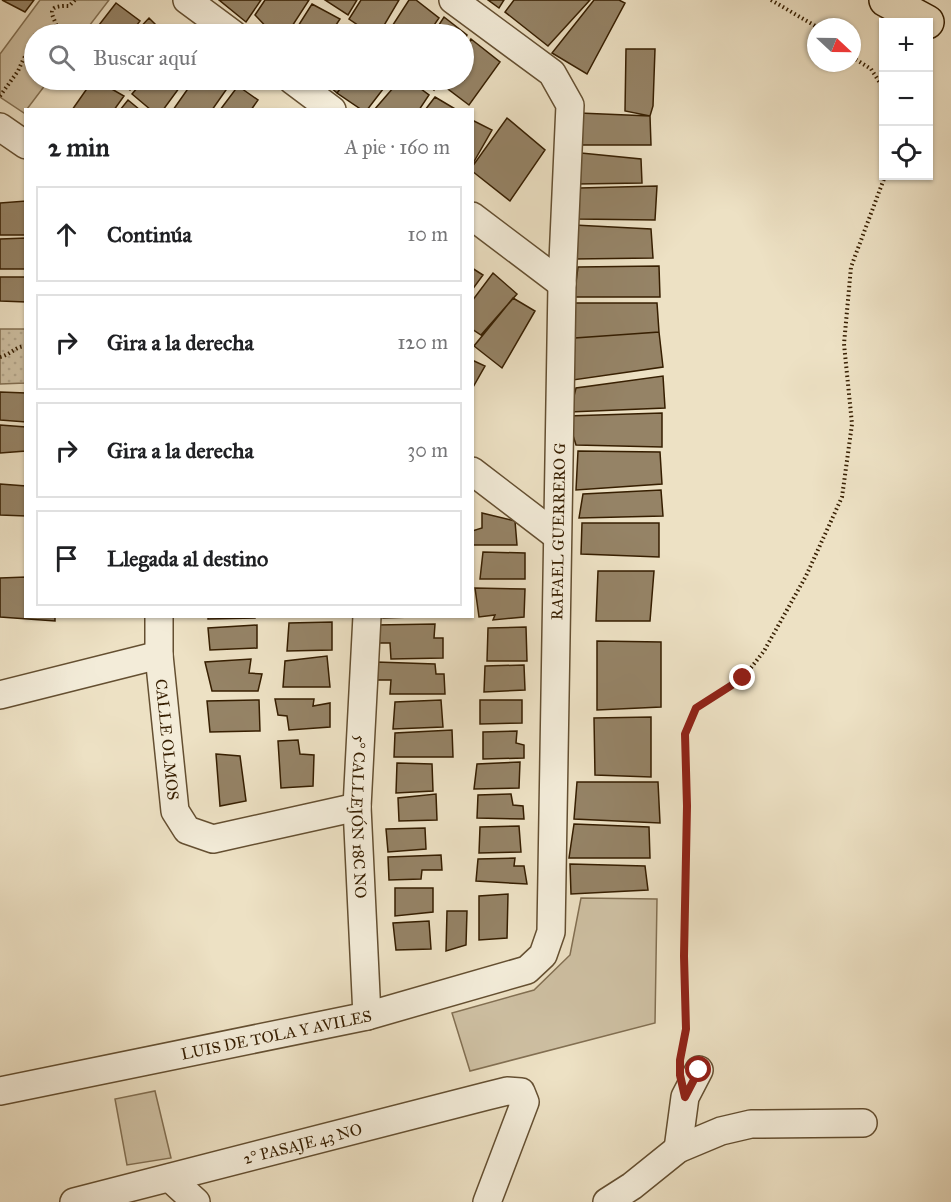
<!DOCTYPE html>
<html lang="es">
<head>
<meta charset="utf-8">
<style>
  body { margin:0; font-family:"IM FELL Great Primer",serif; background:#f2f2f2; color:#202124 }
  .controls { position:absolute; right:18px; top:18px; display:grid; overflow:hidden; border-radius:0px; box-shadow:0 2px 4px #0004 }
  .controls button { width:54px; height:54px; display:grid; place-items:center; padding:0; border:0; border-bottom:2px solid #e0e0e0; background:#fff; color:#202124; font:30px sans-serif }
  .compass { position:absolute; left:807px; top:18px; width:54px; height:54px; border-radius:50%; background:#fff; box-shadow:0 2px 4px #0004; rotate:112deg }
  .stop { position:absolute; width:18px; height:18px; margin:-14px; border:4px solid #8f2418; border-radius:50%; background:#fff }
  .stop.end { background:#8f2418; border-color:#fff; box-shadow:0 2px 6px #0008 }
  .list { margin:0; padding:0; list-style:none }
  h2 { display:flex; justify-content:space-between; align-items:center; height:78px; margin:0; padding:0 24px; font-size:26px }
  h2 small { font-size:20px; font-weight:400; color:#757577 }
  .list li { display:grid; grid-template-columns:39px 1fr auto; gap:18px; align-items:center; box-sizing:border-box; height:96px; margin:0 12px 12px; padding:0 12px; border:2px solid #e0e0e0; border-radius:0px }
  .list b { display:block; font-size:22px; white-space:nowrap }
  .list em { font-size:20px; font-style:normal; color:#757577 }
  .icon { flex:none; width:33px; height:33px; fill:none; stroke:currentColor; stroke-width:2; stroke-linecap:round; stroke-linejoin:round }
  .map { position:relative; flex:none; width:951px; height:1202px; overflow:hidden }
  .search { position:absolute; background:#fff; box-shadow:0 2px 4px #0004; left:24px; top:24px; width:450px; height:66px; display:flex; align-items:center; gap:15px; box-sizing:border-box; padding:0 21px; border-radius:33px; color:#757577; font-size:22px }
  .panel { position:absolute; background:#fff; box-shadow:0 2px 4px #0004; left:24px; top:108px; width:450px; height:510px; border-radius:0px }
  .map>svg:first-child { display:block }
  .grass { fill:#cec0a3; stroke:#826f52; stroke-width:1.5 }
  .park { fill:url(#park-dots); stroke:#826f52; stroke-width:1.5 }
  .building { fill:#958366; stroke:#361e00; stroke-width:1.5 }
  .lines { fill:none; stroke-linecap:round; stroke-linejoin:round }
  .minor-casing { stroke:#644f31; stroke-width:30 }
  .highway-casing { stroke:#361e00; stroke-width:36 }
  .path { stroke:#361e00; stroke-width:4; stroke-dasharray:1.5 3; stroke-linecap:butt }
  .minor { stroke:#f3ecd9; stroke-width:27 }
  .highway { stroke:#ede1c4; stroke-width:33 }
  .route { stroke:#8f2418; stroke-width:8 }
  .labels { text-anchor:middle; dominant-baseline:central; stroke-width:5; stroke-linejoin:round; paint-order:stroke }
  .street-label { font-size:16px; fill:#361e00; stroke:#f3ecd9 }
</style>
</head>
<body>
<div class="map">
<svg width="951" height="1202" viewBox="0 0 951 1202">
  <defs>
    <pattern id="park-dots" width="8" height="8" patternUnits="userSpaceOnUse" patternTransform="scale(1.5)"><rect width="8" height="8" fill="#cec0a3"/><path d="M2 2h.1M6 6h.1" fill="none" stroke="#b2a58b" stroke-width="1.8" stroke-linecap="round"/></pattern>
  </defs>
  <rect width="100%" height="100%" fill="#ede1c4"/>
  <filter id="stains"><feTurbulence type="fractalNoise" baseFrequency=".00333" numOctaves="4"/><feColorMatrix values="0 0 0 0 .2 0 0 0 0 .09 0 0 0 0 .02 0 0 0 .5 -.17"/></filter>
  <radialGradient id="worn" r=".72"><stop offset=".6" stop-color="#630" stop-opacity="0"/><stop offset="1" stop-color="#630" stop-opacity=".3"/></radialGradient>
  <path class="grass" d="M40,0H109L83,34H34V80H49L24,113L0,97V54Z
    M581,898L657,899L655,1023L470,1071L452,1013L534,990L570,955Z
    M155,1091L171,1158L127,1165L115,1099Z"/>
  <path class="park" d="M0,329H25V383L0,384Z"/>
  <path class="building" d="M2,0H34L25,12Z
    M219,0H261L246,22Z
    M265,0H309L287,34H273L255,15Z
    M325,0H357L348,15Z
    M361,0H399L379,34H371L349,19Z
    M409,0H416L439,18L428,34H387Z
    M488,0H504L499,8Z
    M514,0H590L548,46L505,12Z
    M594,0H619L625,3L587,74L552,53Z
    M116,3L140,21L130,34H92Z
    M312,4L340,19L330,34H293Z
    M444,17L467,35L464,42V34H433Z
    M149,18L165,34H134Z
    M343,25L358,34H336Z
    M471,39L500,62L469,105L444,86L448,80H464V52Z
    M626,49H655L653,106L650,116L625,111Z
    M93,80H96L124,96L114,110H72Z
    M115,80H138L130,90Z
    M144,80H185L163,110H151L132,94Z
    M194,80H233L212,110H173Z
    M322,80H347L337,93Z
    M347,80H390L367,110H362L337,93Z
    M400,80H409L429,95L419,110H374Z
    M422,80H440L434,90Z
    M238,86L258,100L251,110H220Z
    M435,97L457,110H425Z
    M128,100L140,110H120Z
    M579,113L650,116L651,145H578Z
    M507,118L545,150L510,201L472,171V167Z
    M472,120L492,130L472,165Z
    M581,153L641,159L642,183L577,184Z
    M657,186L655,220L577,219L580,188Z
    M26,201V235H0V203Z
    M574,225L651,229L653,258L574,259Z
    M26,238V269H0V239Z
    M659,266L660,297H574L578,267Z
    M472,268L483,275L472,290Z
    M493,273L517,294L481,335L472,329V301Z
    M0,277H26V302L0,301Z
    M513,298L535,311L502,368L474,346Z
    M570,303H657L659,332L575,338Z
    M659,332L663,367L573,380L575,338Z
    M472,360L485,366L472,389Z
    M663,376L665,408L570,412L576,388Z
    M0,392L26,393V422L0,420Z
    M662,413V447L576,445L567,416Z
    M0,425L26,427V451L0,453Z
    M578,451L660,452L662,484L576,490Z
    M0,484L26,486V516L0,515Z
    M661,490L663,516L579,518L583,494Z
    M482,513L515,521L517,545H472V531L482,528Z
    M582,523H659V557L581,554Z
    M483,552L525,553V579H480Z
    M598,571H654L650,621H596Z
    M26,577V616H55V621L0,617V578Z
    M475,588L525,589L524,617L493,620L495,615L479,617Z
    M208,616H255V618L208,619Z
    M383,616H442L383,618Z
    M332,622V650L287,651L289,623Z
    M435,624L434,638H443V658L391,659L390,643H377L376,625Z
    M257,625V648L210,650L208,628Z
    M526,627L527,661H487L488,628Z
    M597,641L661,642V707L597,710Z
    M327,656L330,687H283L285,661Z
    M251,659L249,673L262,674L258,691H212L205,662Z
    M376,662L435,664L436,674H444L445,694H390L391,680H375Z
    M524,665L525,690L484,692L485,666Z
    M275,699H314L313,706L330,703V727L289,730L287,716L278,715Z
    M259,700L260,731L210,732L207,701Z
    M441,700L443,727L393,729L395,702Z
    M480,700H522V723L480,724Z
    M651,717V777L595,775L594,718Z
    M452,730L453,757H394L395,733Z
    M517,731L516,743L524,745V758L483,759V732Z
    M298,740L300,754L314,755L313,786L281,788L278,741Z
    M216,754L240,756L246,801L220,806Z
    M520,762L519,788L474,789L477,764Z
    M397,763L432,764L433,791L396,793Z
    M577,782H658L660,823L574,819Z
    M436,794L437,820L399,821L398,798Z
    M511,794L513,805L523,806L524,819L477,818L478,795Z
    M574,824L649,827L650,858H569Z
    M519,826L521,852L479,853L480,827Z
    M425,828L426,849L388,852L386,829Z
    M441,855L442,870H422L421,879L389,880L388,857Z
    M515,858L514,866H524L527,884L476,881L478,859Z
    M570,864L645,866L648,890L571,894Z
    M395,888H433V912L395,916Z
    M508,894L507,938L479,940V896Z
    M447,911H467L466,945L446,951Z
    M429,921L431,949L396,950L393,923Z"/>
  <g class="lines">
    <defs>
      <g id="minor">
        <path d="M187,0L233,34"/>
        <path d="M292,80L332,110"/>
        <path d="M0,127L26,145"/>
        <path d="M472,216L562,284"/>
        <path d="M472,471L557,536"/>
        <path id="s1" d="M159,616V655L175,811L187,830L213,839L357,807"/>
        <path id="s2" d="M367,616L357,807L367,1016"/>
        <path d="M0,695L159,655"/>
        <path id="s3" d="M0,1091L367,1016L527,970L543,955L551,932L562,284L570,105L552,73L453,0"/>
        <path d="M678,1149L685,1097L699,1070"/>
        <path d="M170,1178L196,1202"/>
        <path id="s4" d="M74,1202L487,1096L507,1091L521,1092L525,1102L487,1202"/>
        <path d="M607,1202L632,1186L678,1149L721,1131L751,1124L863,1123"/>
      </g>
      <path id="highway" d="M886,0L927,22"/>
    </defs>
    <use href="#minor" class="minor-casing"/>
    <use href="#highway" class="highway-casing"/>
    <path class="path" d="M771,0L817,27
      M58,34C59,20 38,5 69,6L75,0
      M852,57L871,69L884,89
      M0,96L18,71L24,58L31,54H34
      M0,357C10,355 16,346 26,346
      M681,1055L686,1029L684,956L687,806L685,734L696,708L743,678L764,651L806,576L842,497L852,424L844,344L851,267L885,176"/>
    <use href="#minor" class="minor"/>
    <use href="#highway" class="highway"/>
  </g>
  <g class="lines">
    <path class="route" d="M699,1070L685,1097L680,1075V1060L686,1029L684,956L687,806L685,734L696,708L743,678"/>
  </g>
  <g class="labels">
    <g class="street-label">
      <text stroke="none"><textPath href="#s3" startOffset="988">RAFAEL GUERRERO G</textPath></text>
      <text stroke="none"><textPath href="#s1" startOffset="124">CALLE OLMOS</textPath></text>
      <text stroke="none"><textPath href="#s2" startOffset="201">5° CALLEJÓN 18C NO</textPath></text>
      <text stroke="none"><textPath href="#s3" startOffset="282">LUIS DE TOLA Y AVILES</textPath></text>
      <text stroke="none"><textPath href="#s4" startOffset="236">2° PASAJE 43 NO</textPath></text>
    </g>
  </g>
  <rect width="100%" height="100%" filter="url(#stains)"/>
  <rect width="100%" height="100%" fill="url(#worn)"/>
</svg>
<div class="controls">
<button>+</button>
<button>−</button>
<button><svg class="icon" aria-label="locate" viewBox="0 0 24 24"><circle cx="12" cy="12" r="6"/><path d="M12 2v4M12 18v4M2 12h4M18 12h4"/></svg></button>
</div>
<svg class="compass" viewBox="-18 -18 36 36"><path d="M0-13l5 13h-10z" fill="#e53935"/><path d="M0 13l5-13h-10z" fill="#757577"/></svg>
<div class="stop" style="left:699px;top:1070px"></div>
<div class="stop end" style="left:743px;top:678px"></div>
<div class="search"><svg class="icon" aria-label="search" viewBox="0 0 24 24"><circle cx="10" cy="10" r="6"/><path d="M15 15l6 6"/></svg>Buscar aquí</div>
<section class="panel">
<h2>2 min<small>A pie · 160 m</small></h2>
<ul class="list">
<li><svg class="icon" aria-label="ahead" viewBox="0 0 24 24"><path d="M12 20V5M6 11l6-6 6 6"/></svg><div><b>Continúa</b></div><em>10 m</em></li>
<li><svg class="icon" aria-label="right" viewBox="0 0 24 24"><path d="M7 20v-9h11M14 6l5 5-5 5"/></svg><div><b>Gira a la derecha</b></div><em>120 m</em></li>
<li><svg class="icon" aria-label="right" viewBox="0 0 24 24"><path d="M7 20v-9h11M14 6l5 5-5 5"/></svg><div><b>Gira a la derecha</b></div><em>30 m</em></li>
<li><svg class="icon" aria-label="arrive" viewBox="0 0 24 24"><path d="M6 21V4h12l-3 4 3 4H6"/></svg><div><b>Llegada al destino</b></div></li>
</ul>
</section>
</div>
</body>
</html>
